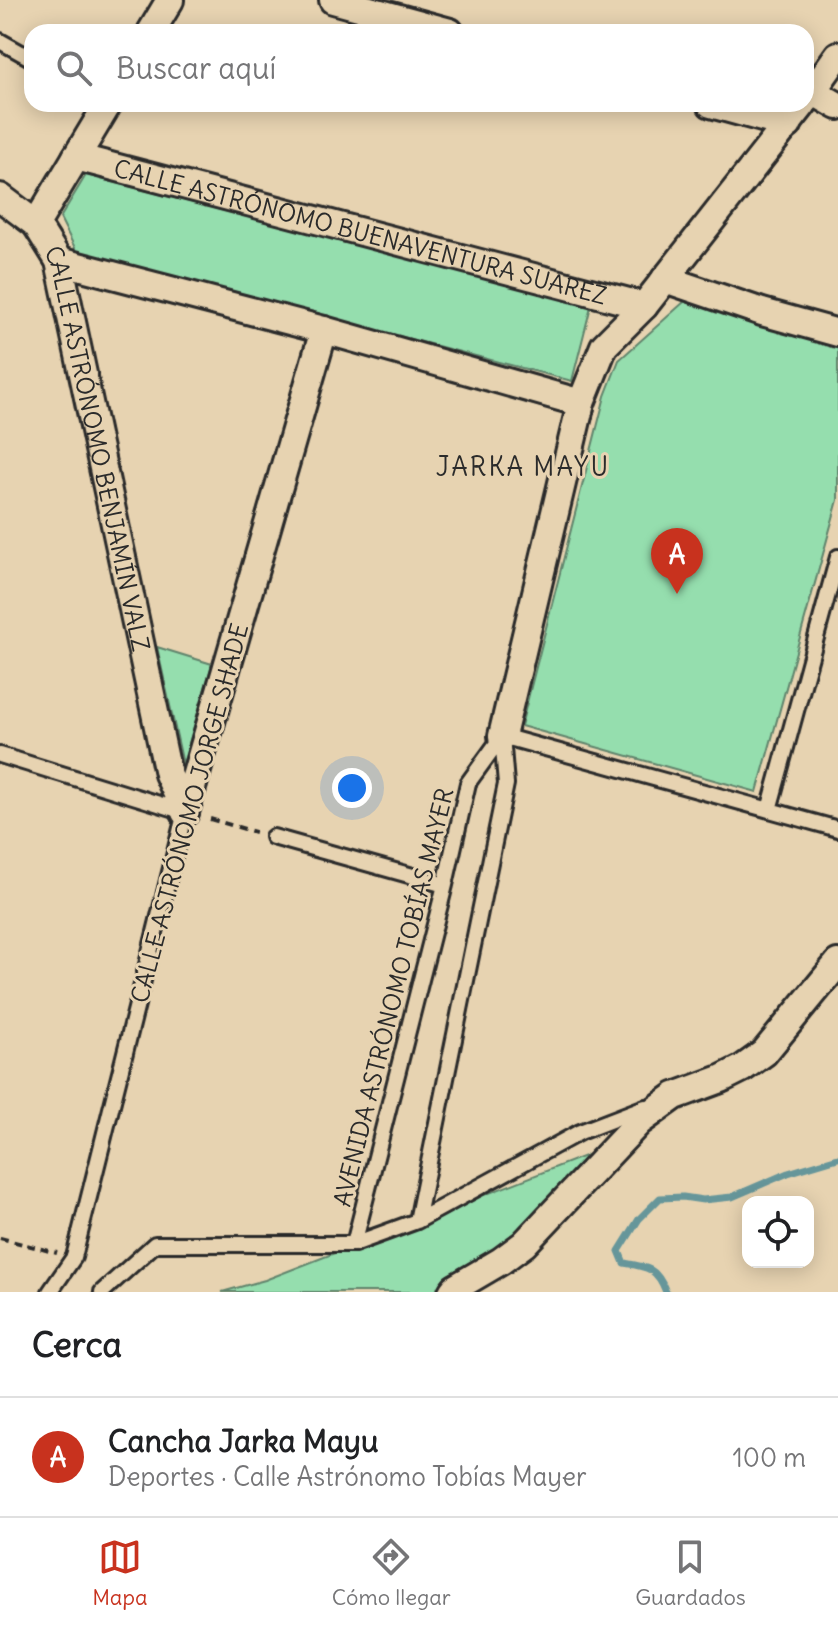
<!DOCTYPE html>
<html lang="es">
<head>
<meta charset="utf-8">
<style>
  body { margin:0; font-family:Delius,sans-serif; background:#f2f2f2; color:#202124 }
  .controls { position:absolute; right:24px; bottom:24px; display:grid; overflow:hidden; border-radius:16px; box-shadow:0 4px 20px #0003 }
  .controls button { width:72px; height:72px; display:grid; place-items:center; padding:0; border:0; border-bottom:2px solid #e0e0e0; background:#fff; color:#202124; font:40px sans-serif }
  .you { position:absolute; left:352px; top:788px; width:28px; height:28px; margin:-20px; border:6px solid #fff; border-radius:50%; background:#1a73e8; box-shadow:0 0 0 12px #1a73e833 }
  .badge { display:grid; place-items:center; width:52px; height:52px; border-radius:50%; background:#c8321e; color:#fff; font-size:26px; font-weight:700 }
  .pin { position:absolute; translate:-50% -66px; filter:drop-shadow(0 2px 4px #0008) }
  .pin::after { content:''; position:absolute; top:42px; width:28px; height:24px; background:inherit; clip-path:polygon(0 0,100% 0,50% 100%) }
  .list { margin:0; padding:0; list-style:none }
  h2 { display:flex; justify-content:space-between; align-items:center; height:104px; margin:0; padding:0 32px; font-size:34px }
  h2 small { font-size:26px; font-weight:400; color:#757577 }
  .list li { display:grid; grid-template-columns:52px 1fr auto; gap:24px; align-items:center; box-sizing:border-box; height:120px; padding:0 32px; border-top:2px solid #e0e0e0 }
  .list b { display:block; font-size:30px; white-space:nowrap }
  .list p { margin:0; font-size:26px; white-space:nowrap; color:#757577 }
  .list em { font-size:26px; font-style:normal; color:#757577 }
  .icon { flex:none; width:44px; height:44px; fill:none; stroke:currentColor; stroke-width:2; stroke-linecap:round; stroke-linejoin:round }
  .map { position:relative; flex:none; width:838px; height:1292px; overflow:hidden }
  .search { position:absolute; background:#fff; box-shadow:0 4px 20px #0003; left:24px; right:24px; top:24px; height:88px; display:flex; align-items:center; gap:20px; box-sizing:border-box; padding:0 28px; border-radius:24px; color:#757577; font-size:30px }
  .sheet { height:224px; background:#fff }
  nav { display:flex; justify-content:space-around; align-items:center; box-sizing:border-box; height:112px; border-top:2px solid #e0e0e0; background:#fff; font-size:22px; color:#757577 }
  nav a { display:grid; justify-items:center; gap:4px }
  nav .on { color:#c8321e }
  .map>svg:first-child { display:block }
  .green { fill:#95deae; stroke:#60846c; stroke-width:2 }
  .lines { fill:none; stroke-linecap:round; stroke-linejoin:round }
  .stream { stroke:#66969a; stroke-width:7 }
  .lane-casing { stroke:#2b2b2b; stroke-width:20 }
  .street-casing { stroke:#2b2b2b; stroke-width:32 }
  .path { stroke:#2b2b2b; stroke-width:4; stroke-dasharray:8 6; stroke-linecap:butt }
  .lane { stroke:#e7d3b1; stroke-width:14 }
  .street { stroke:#e7d3b1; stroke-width:26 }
  .labels { text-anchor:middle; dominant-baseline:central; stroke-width:6; stroke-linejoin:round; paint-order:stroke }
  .street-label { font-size:24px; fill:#2b2b2b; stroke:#e7d3b1 }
  .neighbourhood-label { font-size:26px; letter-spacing:2px; fill:#2b2b2b; stroke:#e7d3b1 }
</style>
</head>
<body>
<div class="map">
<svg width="838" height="1292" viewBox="0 0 838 1292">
  <rect width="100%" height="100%" fill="#e7d3b1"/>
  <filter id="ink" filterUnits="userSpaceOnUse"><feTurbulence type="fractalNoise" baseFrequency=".0125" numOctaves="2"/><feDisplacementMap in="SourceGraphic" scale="16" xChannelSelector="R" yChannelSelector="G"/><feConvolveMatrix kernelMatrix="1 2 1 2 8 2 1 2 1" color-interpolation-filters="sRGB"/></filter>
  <g filter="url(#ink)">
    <path class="green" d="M86,175L591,306L572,381L77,252L60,218Z
      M685,301L838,348V500L757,792L521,726L605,396L619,360Z
      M157,647L212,664L183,764Z
      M626,1140L453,1292H222L265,1280Z"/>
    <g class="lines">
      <path class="stream" d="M666,1292C657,1268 648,1267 624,1263L619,1251L639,1219L660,1198L683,1197L703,1200L732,1197L788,1173L838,1158"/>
      <defs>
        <path id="lane" d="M0,41L32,59
          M502,736L838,829
          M0,755L185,812L74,1257L50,1292
          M769,810L838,557
          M273,837L445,885
          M417,1221L506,784L502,736
          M354,1244L445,885L468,783L502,736
          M102,1292L155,1244H354L417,1221L580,1132L645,1107"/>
        <g id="street">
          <path d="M333,0L450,32"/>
          <path d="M151,32L170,0"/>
          <path d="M812,91L838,106"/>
          <path d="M806,100L838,55"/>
          <path d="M711,104L788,125"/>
          <path id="s1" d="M76,157L644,306"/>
          <path id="s2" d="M0,197L36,224L59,261L168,774L185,812"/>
          <path d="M36,224L108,104"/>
          <path d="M59,261L324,330L581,403"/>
          <path d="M665,279L762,312L838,333"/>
          <path d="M502,736L581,403L604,346L644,306L803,104"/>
          <path d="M185,812L324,330"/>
          <path d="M452,1292L455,1288L501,1261L524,1244L639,1122L675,1096L721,1079L743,1068L764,1053L838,963"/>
        </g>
      </defs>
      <use href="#lane" class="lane-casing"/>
      <use href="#street" class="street-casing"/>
      <path class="path" d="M210,819L255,832
        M0,1238L57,1253"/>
      <use href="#lane" class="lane"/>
      <use href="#street" class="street"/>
    </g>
  </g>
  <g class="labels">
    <g class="street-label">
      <text stroke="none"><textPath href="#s1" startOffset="294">CALLE ASTRÓNOMO BUENAVENTURA SUAREZ</textPath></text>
      <text stroke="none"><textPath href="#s2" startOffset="280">CALLE ASTRÓNOMO BENJAMÍN VALZ</textPath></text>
      <text transform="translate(189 813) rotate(-75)">CALLE ASTRÓNOMO JORGE SHADE</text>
      <text transform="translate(393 997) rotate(-76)">AVENIDA ASTRÓNOMO TOBÍAS MAYER</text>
    </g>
    <g class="neighbourhood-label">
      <text x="523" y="466">JARKA MAYU</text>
    </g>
  </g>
</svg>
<div class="controls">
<button><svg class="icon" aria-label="locate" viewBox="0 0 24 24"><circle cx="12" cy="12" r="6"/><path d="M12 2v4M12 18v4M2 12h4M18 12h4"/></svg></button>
</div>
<div class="you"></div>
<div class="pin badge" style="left:677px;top:594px">A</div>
<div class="search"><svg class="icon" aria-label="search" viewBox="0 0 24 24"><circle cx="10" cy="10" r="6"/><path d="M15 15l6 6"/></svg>Buscar aquí</div>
</div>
<section class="sheet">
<h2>Cerca<small></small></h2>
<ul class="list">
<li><span class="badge">A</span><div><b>Cancha Jarka Mayu</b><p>Deportes · Calle Astrónomo Tobías Mayer</p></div><em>100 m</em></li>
</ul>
</section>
<nav>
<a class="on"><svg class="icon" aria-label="map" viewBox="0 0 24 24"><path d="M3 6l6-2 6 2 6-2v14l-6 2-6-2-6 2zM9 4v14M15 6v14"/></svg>Mapa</a>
<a><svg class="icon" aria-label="directions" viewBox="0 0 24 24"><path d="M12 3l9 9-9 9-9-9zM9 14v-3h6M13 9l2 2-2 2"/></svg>Cómo llegar</a>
<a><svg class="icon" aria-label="saved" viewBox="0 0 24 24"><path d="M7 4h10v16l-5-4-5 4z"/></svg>Guardados</a>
</nav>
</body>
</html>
